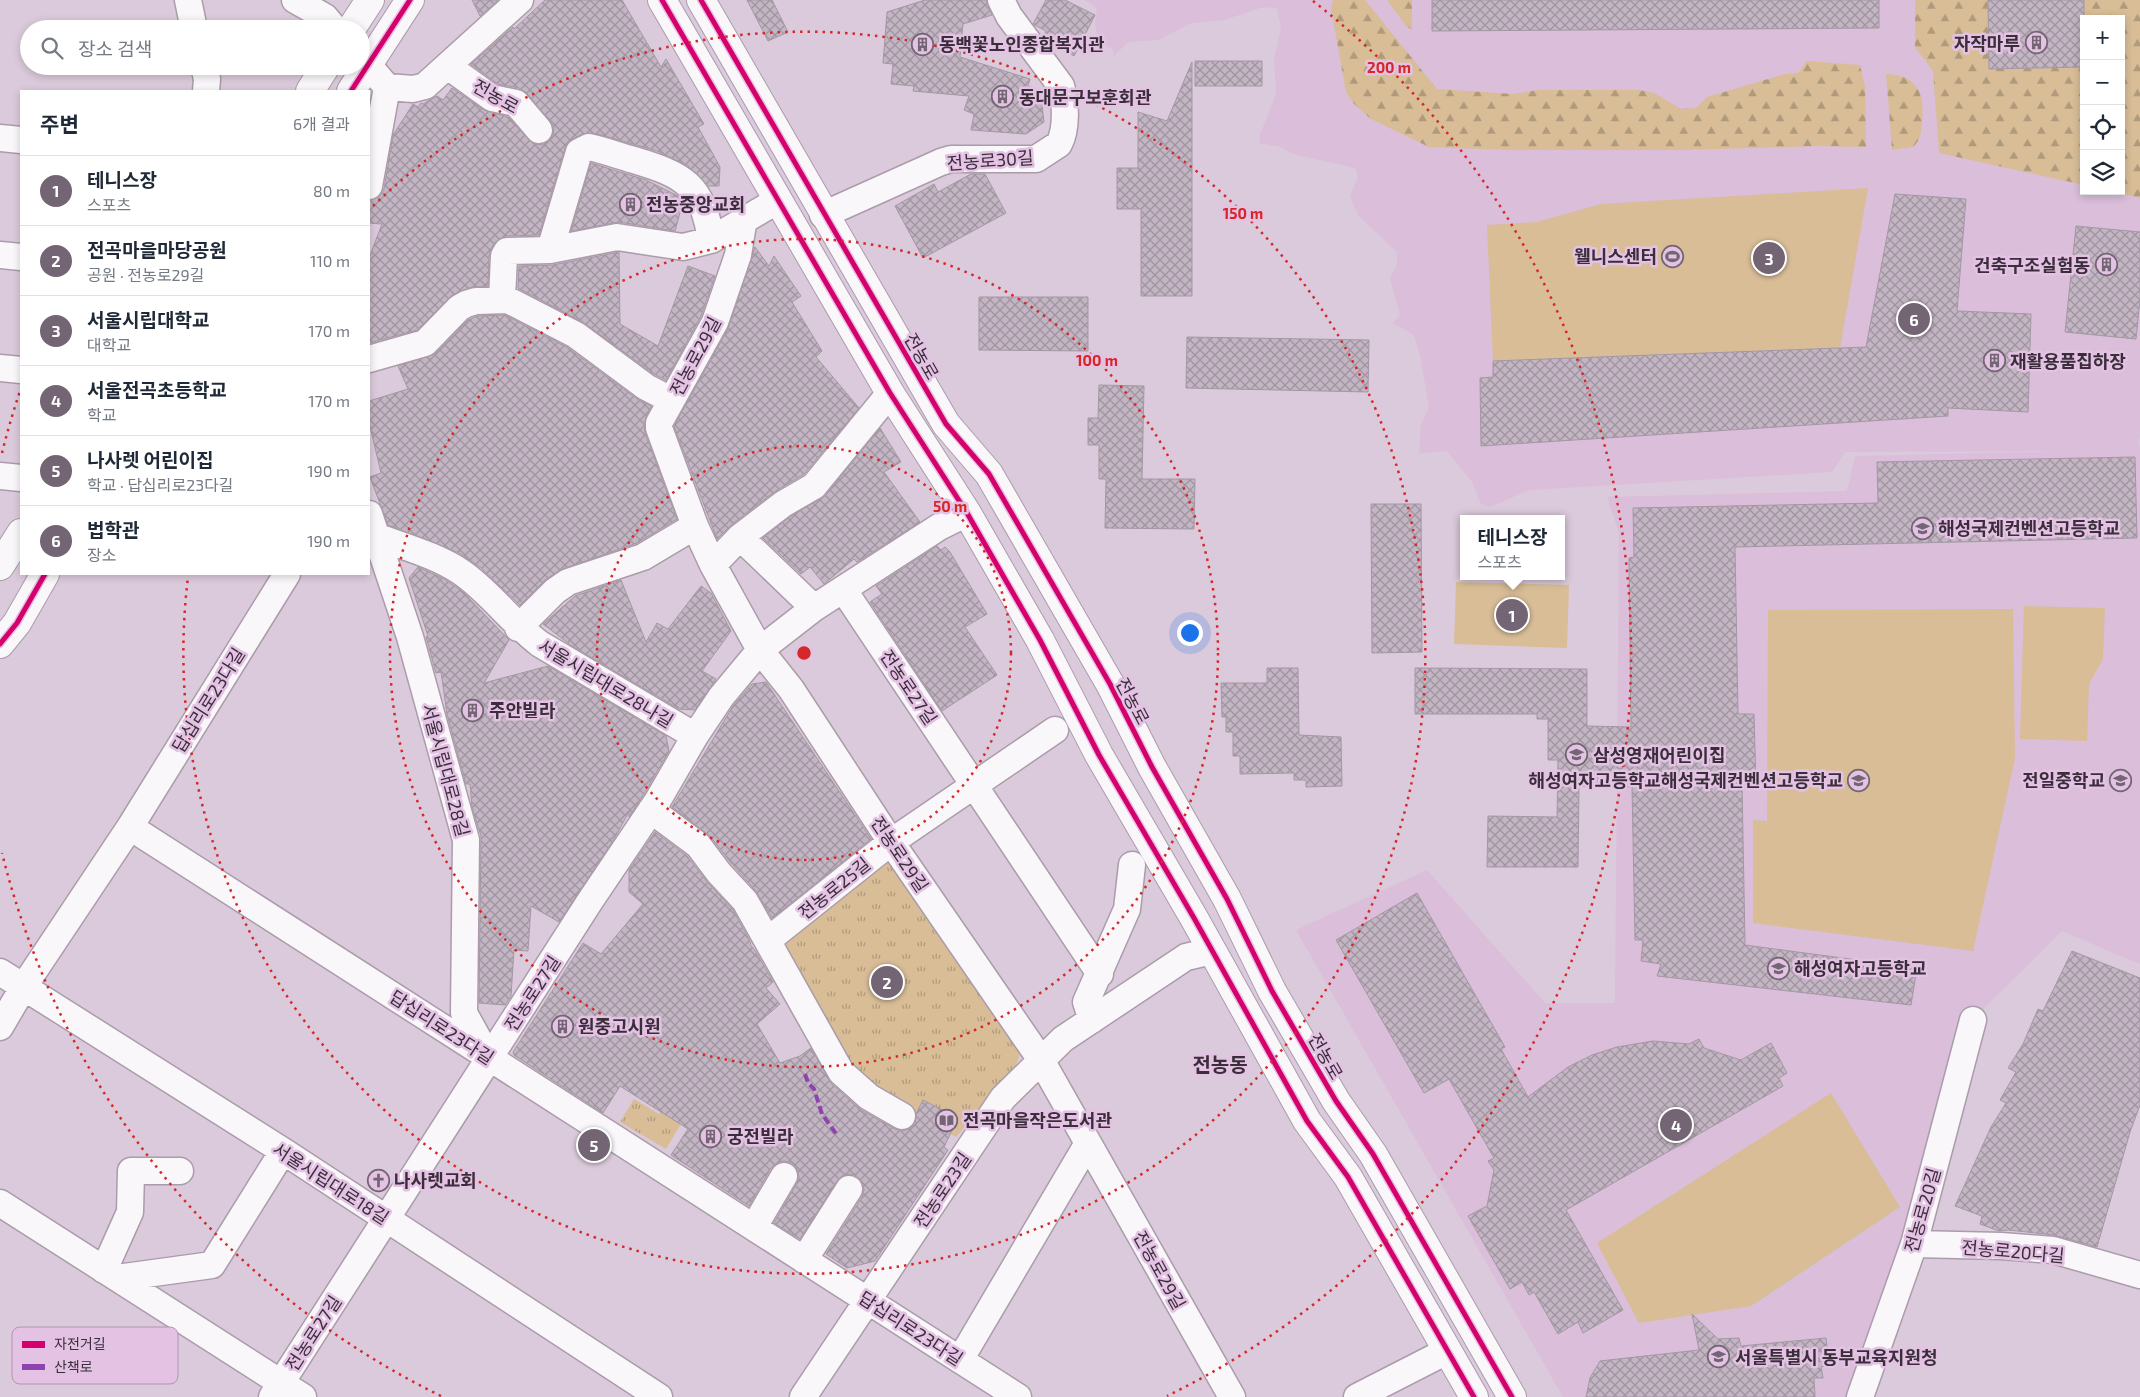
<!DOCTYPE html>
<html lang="ko">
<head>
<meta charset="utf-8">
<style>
  body { margin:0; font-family:"Exo 2","Noto Sans KR",sans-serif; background:#f2f2f3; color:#1f2937 }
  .controls { position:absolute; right:15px; top:15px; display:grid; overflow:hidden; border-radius:0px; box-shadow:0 2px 8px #0003 }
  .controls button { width:45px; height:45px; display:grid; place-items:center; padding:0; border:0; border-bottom:1px solid #e0e1e3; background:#fff; color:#1f2937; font:25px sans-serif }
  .you { position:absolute; left:1189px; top:632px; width:18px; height:18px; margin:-12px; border:4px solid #fff; border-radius:50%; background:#1a73e8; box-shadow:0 0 0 8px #1a73e833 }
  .badge { display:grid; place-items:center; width:32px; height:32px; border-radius:50%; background:#736573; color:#fff; font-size:16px; font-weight:700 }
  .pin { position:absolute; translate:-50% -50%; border:2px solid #fff; box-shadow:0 1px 5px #0006 }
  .popup { position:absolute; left:1460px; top:515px; width:105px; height:65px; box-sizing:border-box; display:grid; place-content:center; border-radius:0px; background:#fff; filter:drop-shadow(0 1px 4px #0005); font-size:16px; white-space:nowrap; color:#747a83 }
  .popup b { font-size:19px; color:#1f2937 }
  .popup::after { content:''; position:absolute; left:50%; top:100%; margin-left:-10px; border:10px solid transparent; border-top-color:#fff }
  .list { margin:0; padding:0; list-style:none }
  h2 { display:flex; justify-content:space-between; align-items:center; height:65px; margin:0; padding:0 20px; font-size:21px }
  h2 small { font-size:16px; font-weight:400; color:#747a83 }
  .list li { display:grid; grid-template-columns:32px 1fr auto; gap:15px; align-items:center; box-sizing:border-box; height:70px; padding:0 20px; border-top:1px solid #e0e1e3 }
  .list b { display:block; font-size:19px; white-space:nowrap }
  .list p { margin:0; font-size:16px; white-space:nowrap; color:#747a83 }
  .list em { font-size:16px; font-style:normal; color:#747a83 }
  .icon { flex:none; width:28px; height:28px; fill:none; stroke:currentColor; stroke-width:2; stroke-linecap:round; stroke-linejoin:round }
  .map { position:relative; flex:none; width:2140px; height:1397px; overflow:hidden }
  .search { position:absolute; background:#fff; box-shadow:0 2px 8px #0003; left:20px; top:20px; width:350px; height:55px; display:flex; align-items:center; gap:12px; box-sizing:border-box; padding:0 18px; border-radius:28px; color:#747a83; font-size:19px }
  .panel { position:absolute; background:#fff; box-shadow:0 2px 8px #0003; left:20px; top:90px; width:350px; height:485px; border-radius:0px }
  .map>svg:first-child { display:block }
  .built { fill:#dabeda; fill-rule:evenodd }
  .grass { fill:url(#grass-tufts) }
  .forest { fill:url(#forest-firs) }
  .pitch { fill:#d8bd97 }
  .building { fill:url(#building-cross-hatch); stroke:#a497a4 }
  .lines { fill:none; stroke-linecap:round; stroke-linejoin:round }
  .minor-casing { stroke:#aa9caa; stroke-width:29 }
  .secondary-casing { stroke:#aa9caa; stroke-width:30 }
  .minor { stroke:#faf7fa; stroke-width:26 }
  .secondary { stroke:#faf7fa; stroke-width:28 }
  .quiet { stroke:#8e44ad; stroke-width:4; stroke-dasharray:8 4; stroke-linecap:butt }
  .cycleway-casing { stroke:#e3c2e3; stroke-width:8 }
  .cycleway { stroke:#d6006c; stroke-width:5 }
  .ring { fill:none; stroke:#d62828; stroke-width:2.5; stroke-dasharray:2.5 5 }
  .labels { text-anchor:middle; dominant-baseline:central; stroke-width:5; stroke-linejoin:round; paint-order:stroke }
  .poi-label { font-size:18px; font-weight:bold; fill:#3b2e3b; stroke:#e3c2e3; text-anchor:start }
  .street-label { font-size:18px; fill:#3b2e3b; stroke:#e3c2e3 }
  .quarter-label { font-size:20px; font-weight:bold; fill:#3b2e3b; stroke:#e3c2e3 }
  .key { fill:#e3c2e3; stroke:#b196b1; stroke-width:1 }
  .key-label { font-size:14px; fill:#3b2e3b }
  .centre { fill:#d62828; stroke:#e3c2e3; stroke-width:2.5 }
  .ring-label { font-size:15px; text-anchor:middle; font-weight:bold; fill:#d62828; stroke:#e3c2e3; stroke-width:5; stroke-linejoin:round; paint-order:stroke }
</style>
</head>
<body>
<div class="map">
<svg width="2140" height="1397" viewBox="0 0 2140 1397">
  <defs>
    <pattern id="grass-tufts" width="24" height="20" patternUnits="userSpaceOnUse" patternTransform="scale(1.25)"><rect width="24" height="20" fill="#d8bd97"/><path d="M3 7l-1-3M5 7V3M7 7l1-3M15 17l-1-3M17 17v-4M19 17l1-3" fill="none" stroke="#b09a7c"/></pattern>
    <pattern id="forest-firs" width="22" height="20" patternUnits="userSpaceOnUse" patternTransform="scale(1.25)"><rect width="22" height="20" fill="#d8bd97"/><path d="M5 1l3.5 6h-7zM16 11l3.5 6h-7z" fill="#b09a7c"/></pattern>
    <pattern id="building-cross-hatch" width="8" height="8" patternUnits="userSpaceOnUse" patternTransform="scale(1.25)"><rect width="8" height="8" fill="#c3b5c3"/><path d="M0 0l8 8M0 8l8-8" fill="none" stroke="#a094a0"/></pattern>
  </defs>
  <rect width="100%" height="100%" fill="#dbcadb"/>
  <path class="built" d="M1085,0H2140V435L2138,448L2140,445V964L2062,931L1984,1008L1905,1241L1870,1326L1850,1397H1563L1296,930L1427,870L1545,1003H1615L1619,533L1607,497L1847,491L1855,456L2081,451L1845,452L1832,472L1529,490L1490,507L1481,504L1472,482L1447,451L1419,453L1421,424L1429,407L1421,359L1414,335L1393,323L1400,315L1390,278L1397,265V252L1358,215L1350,196L1358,177L1356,168L1293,154L1281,147L1259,143L1260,135L1276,94L1274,59L1281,28L1277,8L1263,7L1224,20L1191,23L1158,40L1128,42L1114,56L1112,49L1099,42L1095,24L1097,8ZM2084,19H2121V191H2084Z"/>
  <path class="grass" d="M888,851L1017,1046L1020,1054L1015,1069L956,1137L900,1109L858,1081L774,941Z
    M634,1099L659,1114L664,1107L684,1119L666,1149L620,1122Z"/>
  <path class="forest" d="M1333,0H1365L1437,89L1513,94L1538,90H1639L1654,93L1681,109L1696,108L1707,97L1785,74L1798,73L1807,61L1860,65L1865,86L1866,147L1820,146L1680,150H1507L1429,147L1371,119L1354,104L1346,92L1331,8Z
    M1387,0H1412V30L1406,26Z
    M1915,0H2140V198L2111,191H2121V19H2084V185L1939,153L1933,71L1915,47Z
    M1886,74C1917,75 1925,93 1922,122C1921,132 1921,140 1913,147L1892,150Z"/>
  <path class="pitch" d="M1868,188L1840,348L1493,361L1487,225L1537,222L1601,204Z
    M1456,582L1569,585L1567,648L1454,644Z
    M2024,606L2105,608L2103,659L2089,684L2087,741L2020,739Z
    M2013,609L2015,758L1973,951L1753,923V820L1767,821L1768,610Z
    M1831,1093L1900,1207L1751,1306L1639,1323L1597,1243Z"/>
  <path class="building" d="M472,0H497V1L480,16Z
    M545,0H622L661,67L666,59L704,124L698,127L720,167L719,186H708L687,165L657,151L598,134H582L568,142L565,148L539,235L506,236L494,243L489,255L488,286L472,287L452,295L417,330L369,343V258L382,224L369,223V201L380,196L384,189L393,135L413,104L418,107L421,103L423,104L437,96L443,100L452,88L484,110L508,117L534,144L542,145L549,141L553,135L554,127L527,93L519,88L498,84L471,64L513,27L514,29Z
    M747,0H772L788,32L768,41Z
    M925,0H986L992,15L963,24L960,57L1030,79L1028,86L1036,89L1042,105L1044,122L1026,134L971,130L974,114L964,110L969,96L913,91L914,86L891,84L893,64L883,63L887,12Z
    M1046,0H1065L1095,15L1074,56L1046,41L1043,37L1046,31L1033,24Z
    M1432,0H1879V28L1432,31Z
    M1988,0H2084V67L1989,69Z
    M1195,61H1262V86H1195Z
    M1192,62V296H1141V209H1117V168H1138V112L1167,121Z
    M591,163L646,180L678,196L683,202L675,231L619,222L571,231Z
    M971,174H985L1006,213L923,258L895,206L934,184L938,192Z
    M1895,194L1966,199L1957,311L2031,314L2028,412L1948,408V416L1481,446L1480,378L1493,377V361L1866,347Z
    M2076,226L2140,232V299L2136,339L2065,332Z
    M755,247L769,266L774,256L788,277L801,296L792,302L822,351L816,357L859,408L804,474L774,492L731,525L717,539L674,426L728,329Z
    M619,252L620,324L658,346L688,266L715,276L701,316L666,380L654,374L583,322L518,288L519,266L553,265Z
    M979,297H1088V351L979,350Z
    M505,315L568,348L637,399L651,406L644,423L645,433L677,519L637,543L560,570L545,580L520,605L481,568L459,553L388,525L370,477L381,473L369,422V401L408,389L398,366L435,354L468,320L478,316Z
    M1187,337L1369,340L1368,392L1186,388Z
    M1099,385L1144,386L1142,479H1195L1194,529L1105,528L1106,479H1099V445H1088V418H1098Z
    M880,428L901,462L884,472L920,522L857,562L854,559L824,584L810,567L801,574L763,538L791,516L825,496Z
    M2135,457L2137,538L1735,547L1738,714H1754L1756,784H1742L1745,945L1917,968L1911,1005L1657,976L1661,964L1641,961L1643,940H1635L1632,787L1579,786L1578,867H1487L1488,816L1557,817L1558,760H1548V719H1537V714H1415V668L1587,669V726L1631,727L1629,558L1634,557L1633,508L1878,503L1877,462Z
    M1371,504H1421L1422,652L1372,653Z
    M937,546L941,550L945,547L950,552L987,614L965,627L997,675L942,711L870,602L882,594L876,586Z
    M418,567L444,579L462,591L509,640L484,683L548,666L666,736L669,751L645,792L629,817V812L614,839L559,922L531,906L528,951L514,950L511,996L505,1005L479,1003L481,836L472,807L470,784H466L447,714L441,672L436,673L426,637L428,636L409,578Z
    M621,580L646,642L657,623L668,629L701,586L711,593L731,631L702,671L716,679L695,710L679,709L572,646L543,624L575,596Z
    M1267,668H1298L1299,735L1341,737L1342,786L1306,787V780H1294V773L1240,774V756H1233V732H1226V717H1222L1221,683H1267Z
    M766,682L871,839L772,918L756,891L731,863L710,836L672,807L733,706L752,684Z
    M655,832L687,856L708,883L733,910L751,943L750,944L756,952L773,982L766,988L780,1004L757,1024L780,1063L800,1056L811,1048L831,1083L861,1110L895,1129L902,1131L909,1129L915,1124L916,1114L923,1100L958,1118L944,1147L948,1150L875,1261L847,1268L826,1254L862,1197L864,1190L862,1182L857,1176L850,1174L842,1176L837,1181L800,1239L774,1223L797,1183L799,1177L797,1169L792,1163L784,1161L777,1163L771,1168L749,1206L671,1155L688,1129L620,1086L603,1113L514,1055L513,1052L583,943L601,954L643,904L629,892V870Z
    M1417,893L1505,1047L1501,1049L1528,1097L1568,1067L1592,1055L1617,1047L1653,1041L1689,1044L1699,1039L1704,1048L1741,1060L1771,1043L1787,1073L1779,1078L1783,1086L1566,1210L1623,1310L1583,1333L1578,1322L1558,1334L1534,1292L1529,1295L1522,1282L1510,1289L1468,1216L1487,1206L1494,1170L1488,1161L1494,1158L1449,1079L1424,1093L1336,940Z
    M2072,951L2140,978V1105L2130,1132L2097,1247L2054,1235L2008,1230L1999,1231L1980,1224L1982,1216L1955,1206L1991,1127L2006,1103L2000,1100L2016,1072L2008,1068L2023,1044L2038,1009L2043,1011Z
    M1692,1314L1718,1339L1739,1338L1741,1346L1826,1338L1829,1365L1821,1367L1823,1378H1814L1815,1397H1586L1590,1378L1600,1361L1699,1350Z"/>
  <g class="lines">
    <defs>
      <path id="minor" d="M188,0L194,29
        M295,0L325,17L335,29
        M204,66L207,79L206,91
        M449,67L492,98L516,103L539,130
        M387,87L413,89L425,86L520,0
        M0,138L21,140
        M369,186L387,87L375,73
        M823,215L941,162L951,159H1036L1059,144C1067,129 1066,102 1061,86L1009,16L1001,0
        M744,218L738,255L715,322L659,423V428L695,526L713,565L760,650L791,689L891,842L1041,1060L1232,1397
        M550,250L579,152L589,147C604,150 619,156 634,160C684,175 703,185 711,240
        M0,255L21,257
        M502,299L504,256L507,251L550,250L617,237L683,247L711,240L778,200
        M369,359L425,343L459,308L466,304L476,301L508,300L576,335L646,387L671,400
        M0,368L21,370
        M0,476L21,478
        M369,514L410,637L466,840L464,1013L486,1053
        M376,536C404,547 436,555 461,572C489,591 512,623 540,644L695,736
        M740,537L814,608
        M713,565L740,537L783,504L814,486L890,393
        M843,589L1100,974
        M518,628L555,591L568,582L643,557L695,526
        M651,810L698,845L719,873L745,901L841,1072L869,1097L902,1116
        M130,827L1018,1397
        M768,940L891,842L1055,730
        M0,972L283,1151L659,1397
        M1092,1020L1086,1002L1127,909L1132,865
        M0,1027L24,986L130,827L287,574
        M0,1203L303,1397
        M754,1227L784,1176
        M1914,1244L2001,1246L2053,1250L2140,1275
        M804,1260L849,1189
        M104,1270L130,1212L131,1171H180
        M117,1278L212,1265L283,1151
        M960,1360L1088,1143
        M272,1397L590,901L658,800L695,736L721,697L760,650L814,608L939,527L967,513
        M803,1397L1003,1098L1063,1039L1186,957L1212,951
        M1357,1397L1447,1351
        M1860,1397L1914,1244L1973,1020"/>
      <path id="secondary" d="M662,0L890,393L967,513L1040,640L1099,755L1194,918L1307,1121L1348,1177L1474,1397
        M701,0L946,424L989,474L1110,684L1152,767L1227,899L1272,991L1336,1101L1373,1154L1512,1397
        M351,29L370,0
        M310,91L326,66
        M351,91L410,0
        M0,566L21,533
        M0,644L17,623L45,574"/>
    </defs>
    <use href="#minor" class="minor-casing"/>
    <use href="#secondary" class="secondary-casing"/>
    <use href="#minor" class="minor"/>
    <use href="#secondary" class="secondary"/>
    <path class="quiet" d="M805,1074L808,1083L814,1089L822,1114L837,1135"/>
    <defs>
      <path id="cycleway" d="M662,0L890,393L967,513L1040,640L1099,755L1194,918L1307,1121L1348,1177L1474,1397
        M701,0L946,424L989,474L1110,684L1152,767L1227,899L1272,991L1336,1101L1373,1154L1512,1397
        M351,91L410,0
        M0,644L17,623L45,574"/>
    </defs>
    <use href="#cycleway" class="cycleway-casing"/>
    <use href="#cycleway" class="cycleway"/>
  </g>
  <g class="ring">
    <circle cx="804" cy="653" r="207"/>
    <circle cx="804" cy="653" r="414"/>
    <path d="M373 206A621 621 0 1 1 188 577"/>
    <path d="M441 1396A827 827 0 0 1 2 853M2 453A827 827 0 0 1 20 391M1313 1A827 827 0 0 1 1167 1396"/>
  </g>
  <defs>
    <symbol id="building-ring" viewBox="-11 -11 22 22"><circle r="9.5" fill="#e3c2e3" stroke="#736573" stroke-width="1.5"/><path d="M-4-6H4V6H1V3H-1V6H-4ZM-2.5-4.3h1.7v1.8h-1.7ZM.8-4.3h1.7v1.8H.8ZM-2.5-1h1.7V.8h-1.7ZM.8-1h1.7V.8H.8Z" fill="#736573"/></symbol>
    <symbol id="stadium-ring" viewBox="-11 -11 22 22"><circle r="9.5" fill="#e3c2e3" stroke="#736573" stroke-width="1.5"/><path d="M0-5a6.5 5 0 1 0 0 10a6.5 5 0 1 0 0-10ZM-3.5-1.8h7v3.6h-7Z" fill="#736573"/></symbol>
    <symbol id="school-ring" viewBox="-11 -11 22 22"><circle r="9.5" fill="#e3c2e3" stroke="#736573" stroke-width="1.5"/><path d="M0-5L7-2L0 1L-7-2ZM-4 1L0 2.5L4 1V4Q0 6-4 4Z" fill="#736573"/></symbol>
    <symbol id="library-ring" viewBox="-11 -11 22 22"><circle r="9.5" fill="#e3c2e3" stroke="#736573" stroke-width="1.5"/><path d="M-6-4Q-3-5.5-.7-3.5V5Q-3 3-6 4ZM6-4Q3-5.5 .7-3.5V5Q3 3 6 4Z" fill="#736573"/></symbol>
    <symbol id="church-ring" viewBox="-11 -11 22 22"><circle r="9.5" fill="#e3c2e3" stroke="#736573" stroke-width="1.5"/><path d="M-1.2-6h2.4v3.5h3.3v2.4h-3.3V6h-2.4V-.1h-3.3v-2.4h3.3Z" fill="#736573"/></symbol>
  </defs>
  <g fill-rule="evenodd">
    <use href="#building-ring" x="2024" y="30" width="25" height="25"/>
    <use href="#building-ring" x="910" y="32" width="25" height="25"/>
    <use href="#building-ring" x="990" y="84" width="25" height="25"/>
    <use href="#building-ring" x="618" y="192" width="25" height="25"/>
    <use href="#stadium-ring" x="1660" y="244" width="25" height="25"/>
    <use href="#building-ring" x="2094" y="252" width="25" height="25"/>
    <use href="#building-ring" x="1982" y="348" width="25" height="25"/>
    <use href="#school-ring" x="1910" y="516" width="25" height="25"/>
    <use href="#building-ring" x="460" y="698" width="25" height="25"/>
    <use href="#school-ring" x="1564" y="742" width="25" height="25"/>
    <use href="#school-ring" x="1846" y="768" width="25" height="25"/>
    <use href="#school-ring" x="2108" y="768" width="25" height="25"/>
    <use href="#school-ring" x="1766" y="956" width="25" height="25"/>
    <use href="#building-ring" x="550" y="1014" width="25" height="25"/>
    <use href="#library-ring" x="934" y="1108" width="25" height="25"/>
    <use href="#building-ring" x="698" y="1124" width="25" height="25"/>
    <use href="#church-ring" x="366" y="1168" width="25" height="25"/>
    <use href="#school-ring" x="1706" y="1344" width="25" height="25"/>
  </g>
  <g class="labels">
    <g class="poi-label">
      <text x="2020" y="43" text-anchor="end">자작마루</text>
      <text x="939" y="44">동백꽃노인종합복지관</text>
      <text x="1019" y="97">동대문구보훈회관</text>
      <text x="646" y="204">전농중앙교회</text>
      <text x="1657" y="256" text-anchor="end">웰니스센터</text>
      <text x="2090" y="265" text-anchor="end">건축구조실험동</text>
      <text x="2010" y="361">재활용품집하장</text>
      <text x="1938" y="528">해성국제컨벤션고등학교</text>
      <text x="489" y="710">주안빌라</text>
      <text x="1593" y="755">삼성영재어린이집</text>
      <text x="1843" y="780" text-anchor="end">해성여자고등학교해성국제컨벤션고등학교</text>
      <text x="2105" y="780" text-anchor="end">전일중학교</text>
      <text x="1794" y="968">해성여자고등학교</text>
      <text x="578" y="1026">원중고시원</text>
      <text x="963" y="1120">전곡마을작은도서관</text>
      <text x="727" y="1136">궁전빌라</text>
      <text x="394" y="1180">나사렛교회</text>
      <text x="1735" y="1357">서울특별시 동부교육지원청</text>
    </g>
    <g class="street-label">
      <text transform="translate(496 96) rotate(29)">전농로</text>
      <text transform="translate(990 160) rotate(-4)">전농로30길</text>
      <text transform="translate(695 356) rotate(-62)">전농로29길</text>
      <text transform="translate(922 356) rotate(60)">전농로</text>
      <text transform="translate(606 683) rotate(31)">서울시립대로28나길</text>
      <text transform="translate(909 687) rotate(56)">전농로27길</text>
      <text transform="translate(208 700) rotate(-58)">답십리로23다길</text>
      <text transform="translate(1133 701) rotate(62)">전농로</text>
      <text transform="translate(446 770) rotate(75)">서울시립대로28길</text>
      <text transform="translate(900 854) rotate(56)">전농로29길</text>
      <text transform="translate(834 888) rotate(-39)">전농로25길</text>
      <text transform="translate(532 993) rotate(-57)">전농로27길</text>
      <text transform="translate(442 1027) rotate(33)">답십리로23다길</text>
      <text transform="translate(1326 1056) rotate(60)">전농로</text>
      <text transform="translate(331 1183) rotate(33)">서울시립대로18길</text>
      <text transform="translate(942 1190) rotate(-56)">전농로23길</text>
      <text transform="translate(1922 1210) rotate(-74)">전농로20길</text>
      <text transform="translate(2013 1251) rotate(5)">전농로20다길</text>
      <text transform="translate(1160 1270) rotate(61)">전농로29길</text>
      <text transform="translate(911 1328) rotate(33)">답십리로23다길</text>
      <text transform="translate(313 1333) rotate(-57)">전농로27길</text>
    </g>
    <g class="quarter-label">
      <text x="1220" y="1064">전농동</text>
    </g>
  </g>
  <rect x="12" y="1327" width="166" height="57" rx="8" class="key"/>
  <rect x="22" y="1341" width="23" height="7" fill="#d6006c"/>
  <rect x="22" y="1364" width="23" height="6" fill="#8e44ad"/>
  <g class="key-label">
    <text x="54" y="1349">자전거길</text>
    <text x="54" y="1372">산책로</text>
  </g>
  <circle cx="804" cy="653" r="8" class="centre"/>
  <g class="ring-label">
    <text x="1389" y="73">200 m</text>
    <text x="1243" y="219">150 m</text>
    <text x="1097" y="366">100 m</text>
    <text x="950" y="512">50 m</text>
  </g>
</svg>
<div class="controls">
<button>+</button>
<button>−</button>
<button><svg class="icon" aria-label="locate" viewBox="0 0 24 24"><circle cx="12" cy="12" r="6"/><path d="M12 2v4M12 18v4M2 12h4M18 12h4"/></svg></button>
<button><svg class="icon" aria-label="layers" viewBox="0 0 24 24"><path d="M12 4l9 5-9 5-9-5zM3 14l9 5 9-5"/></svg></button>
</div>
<div class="you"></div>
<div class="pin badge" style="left:1512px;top:615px">1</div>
<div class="popup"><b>테니스장</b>스포츠</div>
<div class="pin badge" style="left:887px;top:982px">2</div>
<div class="pin badge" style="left:1769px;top:258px">3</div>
<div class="pin badge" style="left:1676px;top:1125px">4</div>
<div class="pin badge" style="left:594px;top:1145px">5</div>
<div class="pin badge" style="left:1914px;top:319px">6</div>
<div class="search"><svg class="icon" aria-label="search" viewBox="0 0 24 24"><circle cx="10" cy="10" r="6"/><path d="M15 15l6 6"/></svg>장소 검색</div>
<section class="panel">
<h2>주변<small>6개 결과</small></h2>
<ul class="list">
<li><span class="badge">1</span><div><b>테니스장</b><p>스포츠</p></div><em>80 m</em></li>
<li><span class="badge">2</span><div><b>전곡마을마당공원</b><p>공원 · 전농로29길</p></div><em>110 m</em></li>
<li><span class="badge">3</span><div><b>서울시립대학교</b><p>대학교</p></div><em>170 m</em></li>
<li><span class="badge">4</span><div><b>서울전곡초등학교</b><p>학교</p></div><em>170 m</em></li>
<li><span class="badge">5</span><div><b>나사렛 어린이집</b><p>학교 · 답십리로23다길</p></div><em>190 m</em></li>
<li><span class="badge">6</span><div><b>법학관</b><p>장소</p></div><em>190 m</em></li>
</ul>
</section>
</div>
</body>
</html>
